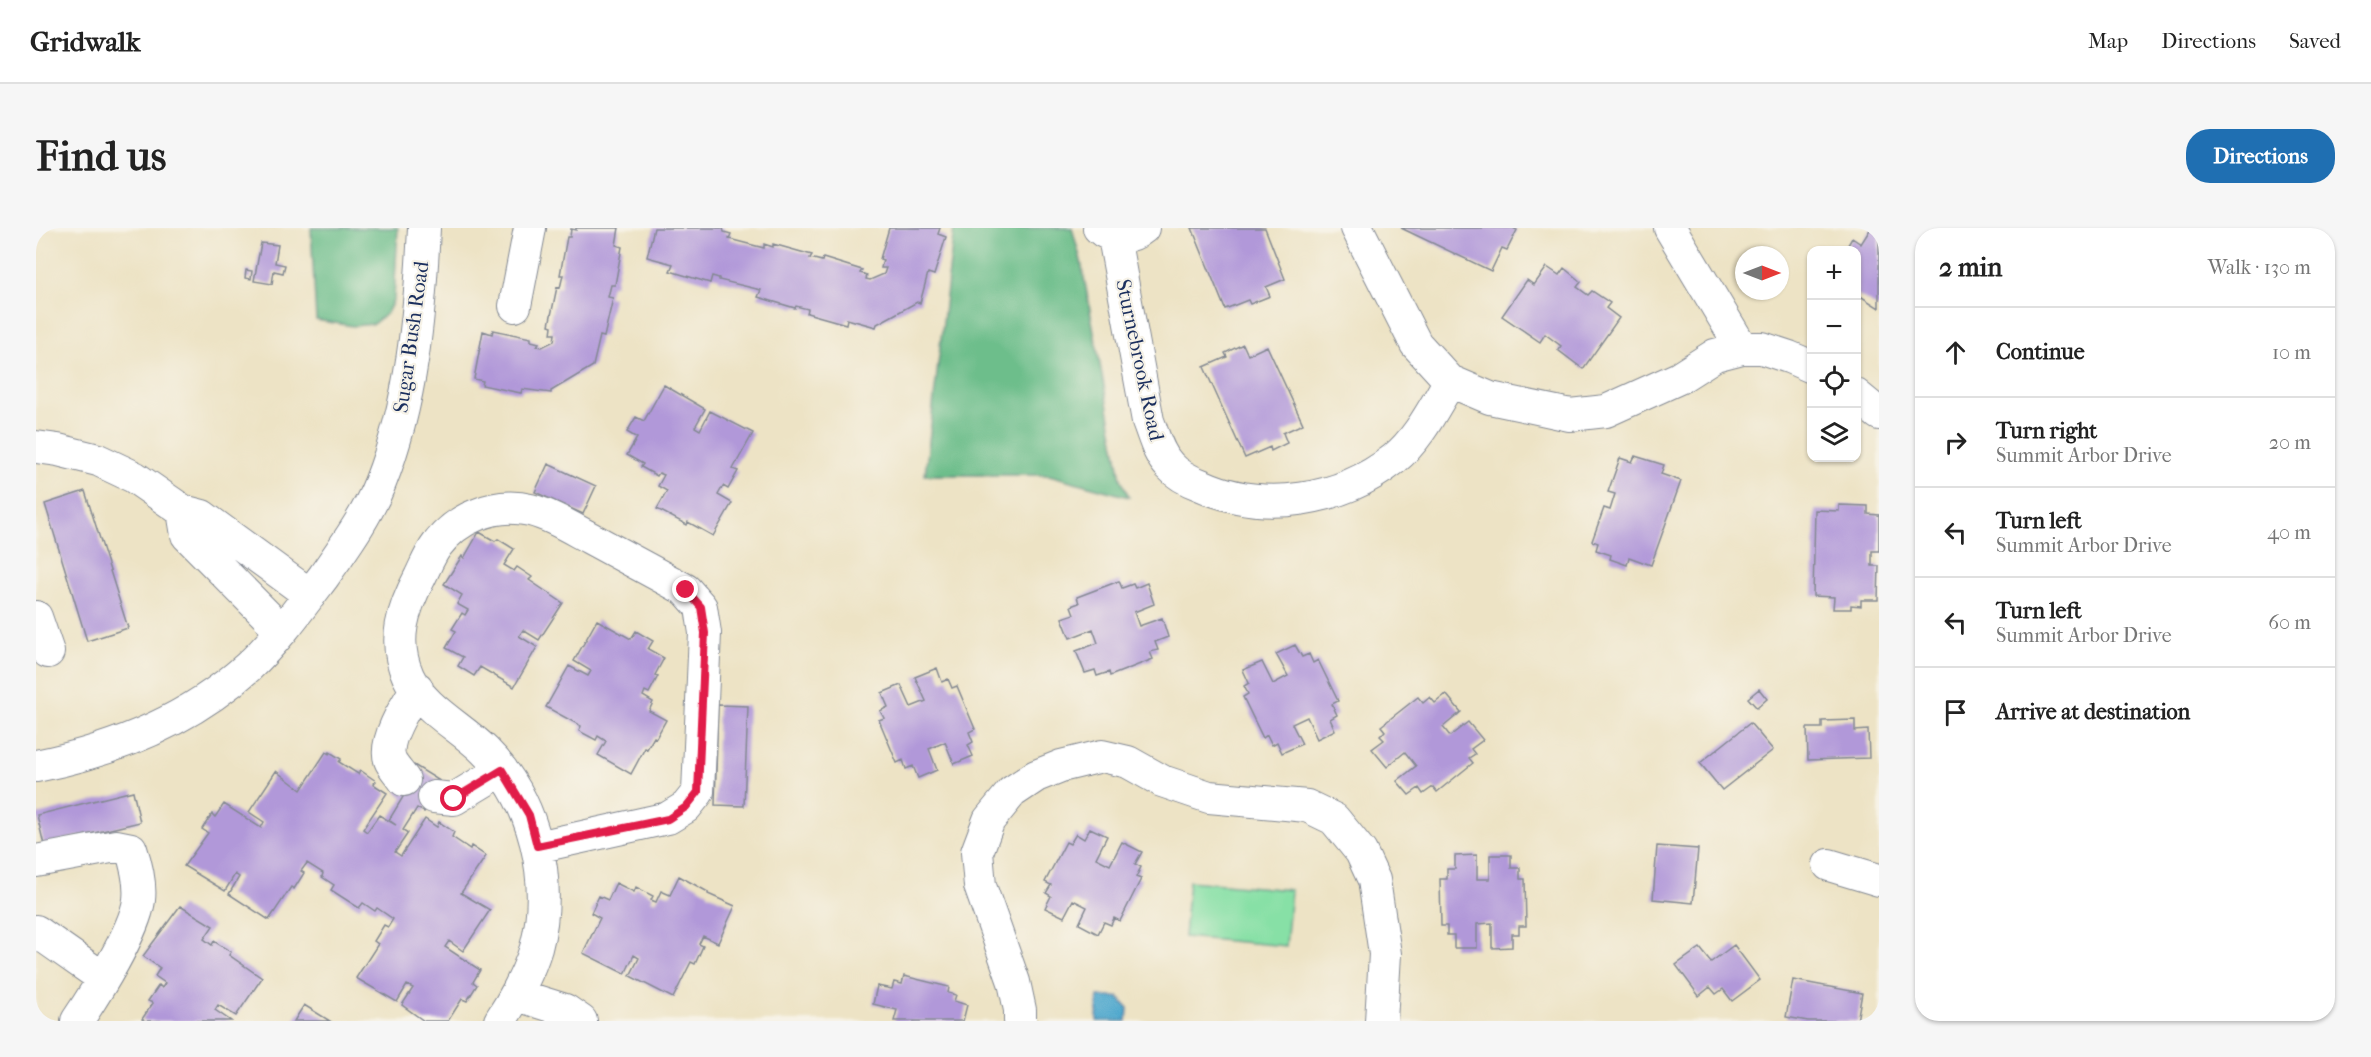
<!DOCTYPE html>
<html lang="en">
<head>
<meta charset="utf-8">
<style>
  body { margin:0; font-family:"IM FELL French Canon",serif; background:#f6f6f6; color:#222 }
  .controls { position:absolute; right:18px; top:18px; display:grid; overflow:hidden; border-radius:12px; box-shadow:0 2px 4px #0004 }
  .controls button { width:54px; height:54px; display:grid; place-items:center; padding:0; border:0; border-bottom:2px solid #e0e0e0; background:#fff; color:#222; font:30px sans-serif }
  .compass { position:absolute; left:1699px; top:18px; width:54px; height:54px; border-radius:50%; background:#fff; box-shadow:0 2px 4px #0004; rotate:90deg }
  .stop { position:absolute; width:18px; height:18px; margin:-14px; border:4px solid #e11d48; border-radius:50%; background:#fff }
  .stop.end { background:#e11d48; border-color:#fff; box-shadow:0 2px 6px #0008 }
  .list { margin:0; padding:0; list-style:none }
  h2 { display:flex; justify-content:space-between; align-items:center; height:78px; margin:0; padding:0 24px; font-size:26px }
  h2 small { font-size:20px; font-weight:400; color:#767676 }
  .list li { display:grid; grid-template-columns:39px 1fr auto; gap:18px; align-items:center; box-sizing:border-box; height:90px; padding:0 24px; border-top:2px solid #e0e0e0 }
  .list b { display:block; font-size:22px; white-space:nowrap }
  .list p { margin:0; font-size:20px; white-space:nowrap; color:#767676 }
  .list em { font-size:20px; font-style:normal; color:#767676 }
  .icon { flex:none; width:33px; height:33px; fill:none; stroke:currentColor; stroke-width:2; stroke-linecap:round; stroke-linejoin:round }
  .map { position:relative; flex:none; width:1843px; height:793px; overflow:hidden; border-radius:24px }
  header { display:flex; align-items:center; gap:36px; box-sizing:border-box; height:84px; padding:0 30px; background:#fff; border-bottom:2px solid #e0e0e0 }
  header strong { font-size:28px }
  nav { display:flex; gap:33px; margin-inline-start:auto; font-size:21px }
  .intro { display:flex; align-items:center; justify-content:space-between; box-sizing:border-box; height:144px; padding:0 36px }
  h1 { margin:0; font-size:42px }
  .button { padding:15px 27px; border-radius:24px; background:#1f6fb2; color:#fff; font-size:21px; font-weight:700 }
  main { display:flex; gap:36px; padding:0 36px }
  aside { flex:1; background:#fff; border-radius:24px; box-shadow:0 2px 4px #0004 }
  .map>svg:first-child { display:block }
  .green { fill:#87e0a6; stroke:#518882; stroke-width:1.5 }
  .forest { fill:#6dbe8b; stroke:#447674; stroke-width:1.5 }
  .water { fill:#50a8cd; stroke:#366c96; stroke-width:1.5 }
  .building { fill:#b198d9 }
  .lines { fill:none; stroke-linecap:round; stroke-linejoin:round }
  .minor-casing { stroke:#848992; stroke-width:34 }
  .minor { stroke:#fff; stroke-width:32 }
  .route { stroke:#e11d48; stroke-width:8 }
  .labels { text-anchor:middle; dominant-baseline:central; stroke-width:4.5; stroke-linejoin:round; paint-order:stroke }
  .street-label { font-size:21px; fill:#1b2f5e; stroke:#f7f3e8 }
</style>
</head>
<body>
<header>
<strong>Gridwalk</strong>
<nav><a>Map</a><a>Directions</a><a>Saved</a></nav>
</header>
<div class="intro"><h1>Find us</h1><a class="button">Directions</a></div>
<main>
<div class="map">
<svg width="1843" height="793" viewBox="0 0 1843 793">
  <rect width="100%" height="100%" fill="#f7f3e8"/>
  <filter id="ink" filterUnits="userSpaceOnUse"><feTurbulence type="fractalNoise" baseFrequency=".0167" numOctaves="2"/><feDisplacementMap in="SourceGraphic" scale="12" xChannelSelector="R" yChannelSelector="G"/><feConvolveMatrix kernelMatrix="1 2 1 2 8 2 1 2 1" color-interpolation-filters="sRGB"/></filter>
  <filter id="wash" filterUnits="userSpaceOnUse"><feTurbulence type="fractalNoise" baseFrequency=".008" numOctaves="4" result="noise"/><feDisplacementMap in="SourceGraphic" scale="24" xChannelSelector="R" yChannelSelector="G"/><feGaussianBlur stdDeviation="1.35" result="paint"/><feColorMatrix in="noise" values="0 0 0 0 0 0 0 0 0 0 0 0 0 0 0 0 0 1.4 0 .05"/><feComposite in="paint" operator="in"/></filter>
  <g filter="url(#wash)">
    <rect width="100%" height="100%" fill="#ede3c5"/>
    <path class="green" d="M1153,653L1255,662L1250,718L1148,709Z"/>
    <path class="forest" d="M275,0H362L358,71L351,85L337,96L317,98L280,92Z
      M918,0H1036L1045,33L1085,251L1093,269L1013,247H889Z"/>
    <path class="water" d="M1062,769H1082L1092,780L1091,793H1061Z"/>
    <g id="blocks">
      <path class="building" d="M540,0H583L580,17L586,19L579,57H575L572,69L577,70L568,109L564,108L557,138L515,163V165L486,161L485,165L446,157L447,153L438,151L447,103L456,106L457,102L495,110V113L503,115L501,118L506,119L518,113L519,106H515L516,98L513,97L521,59L524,60L527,47H524L531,9H534L535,1L540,2Z
        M618,0H687L688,4L695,6L693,11L728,20V16L737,19V16L776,27L774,30L786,33L787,30L826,42L824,45L831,47L830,51L834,52L848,46L850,40H845L847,32L844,31L853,0H904L902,6L910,9L898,47L892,45L884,75L881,74L863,84L841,96L840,99L811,91L810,96L778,87L771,85L772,81L760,78L759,80L722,69L725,62L683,52V50L676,48L674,55L634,43L637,36L611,29Z
        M1156,0H1229L1249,51L1230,59L1234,68L1214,76L1212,72L1189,81Z
        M1365,0H1477L1481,2L1471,22L1466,20L1455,43Z
        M1835,0H1843V80L1821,66V22H1809L1816,10L1825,16Z
        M225,15L242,17L239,35L249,37L247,45L238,43L236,56L218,53Z
        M1511,39L1523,47L1528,40L1545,54L1541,59L1552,67L1556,63L1574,75L1570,80L1583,90L1547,141L1522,122L1525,118L1509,106L1504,114L1466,88L1491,52L1498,57Z
        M210,42L216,43L215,51L209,50Z
        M1207,116L1212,127L1231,118L1267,196L1247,205L1251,215L1235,223L1234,219L1209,230L1168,139L1191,129L1189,125Z
        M628,157L669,181L659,199L664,202L674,183L717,205L697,241L702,243L692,261L687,258L682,267L696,275L677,308L652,294L651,297L621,281L631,263L622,258L628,247L623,245L621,248L605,239L607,236L591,227L601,210L591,204L600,189L608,193Z
        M1599,228L1628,237L1625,246L1645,253L1615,337L1593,329L1591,337L1574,331L1575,327L1560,322L1562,315L1556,313L1568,280L1574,282L1579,266L1572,264L1584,230L1596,234Z
        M512,236L560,258L547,286L499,264Z
        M49,263L92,400L51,413L9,276Z
        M1803,277L1832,278V286L1843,287V323H1836V338H1843L1842,372H1825V378L1815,377V381H1797L1798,369L1777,368L1779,282L1803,283Z
        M443,304L459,313L462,311L478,321L468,337L478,343L481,339L496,349L493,352L527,375L503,412L487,402L483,408L501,419L478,459L444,439L438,448L422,438L427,429L410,420L420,403L416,401L426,385L429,387L432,382L421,376L426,367L408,356L426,328L428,330Z
        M1083,353L1086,360L1097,356L1099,360L1111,355L1118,376L1098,384L1103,398L1126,390L1132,409L1119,414L1122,422L1114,424L1117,431L1074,448L1073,444L1061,448L1059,442L1049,445L1040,423L1062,415L1057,401L1034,410L1026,390L1038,386L1035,378L1043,375L1041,369Z
        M561,392L595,411L600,403L617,413L612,421L628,430L619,447L622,448L613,465L609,463L607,468L617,474L613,483L630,492L620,510L618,509L611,521L609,520L595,546L562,527L570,513L562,508L560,512L543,503L545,498L510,479L533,438L552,448L555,443L538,433Z
        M1259,417L1266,429L1273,426L1277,435L1282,432L1302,473L1296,476L1301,487L1294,491L1299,502L1281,511L1271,489L1256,496L1266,516L1246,525L1241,514L1236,517L1231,507L1227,510L1207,469L1212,466L1208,458L1213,455L1207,442L1226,434L1237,456L1252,448L1240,426Z
        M901,440L906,454L912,451L916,460L921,458L939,501L933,504L937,514L932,517L937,528L918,536L909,514L893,521L901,542L882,550L877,538L870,541L867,532L861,535L843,492L848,490L844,483L852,479L846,465L865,457L875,479L890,473L879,449Z
        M1723,461L1731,471L1721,480L1712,470Z
        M1410,466L1425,484L1407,499L1414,508L1432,494L1447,512L1435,521L1439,526L1433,530L1437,535L1401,564L1397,559L1387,566L1383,560L1373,567L1361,553L1380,538L1369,524L1351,539L1336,521L1348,512L1344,508L1349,503L1345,498L1382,469L1387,475L1394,469L1399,475Z
        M682,477L712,478L708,578L679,577Z
        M1819,492V503L1832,502L1833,530L1772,532L1771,500H1786V493Z
        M1714,495L1737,522L1686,562L1664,535Z
        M290,524L293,526L294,524L305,531L303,534L322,546L324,542L340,553L337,556L351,565L327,601L331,604L343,587L360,597L353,592L367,569L360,564L378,537L407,555L388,584L381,580L367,602L372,605L359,624L365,628L389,591L401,599L403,594L418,604L416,609L434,621L435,618L450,628L425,665L454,682L427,723L413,713L409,719L444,742L437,754L441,757L431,773L426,771L412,793H388L366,777L377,760L371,757L361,774L320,750L342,716L338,713L348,697L352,699L357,691L341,680L339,683L327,675L323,680L295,662L298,657L286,649L287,645L271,635L265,643L268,645L258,661L255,659L233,692L193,666L203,649L199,646L189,663L148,638L172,605L166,601L176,586L179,589L188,576L225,600L228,594L213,584L240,543L265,562Z
        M97,563L104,594L8,617L1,587Z
        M1054,600L1071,608L1060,630L1074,637L1086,614L1106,624L1099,636L1105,639L1100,649L1105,651L1084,693L1078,690L1075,697L1068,694L1062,706L1043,696L1051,679L1037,672L1028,689L1009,680L1015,668L1010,665L1015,657L1009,654L1030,614L1034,616L1040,606L1048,611Z
        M1621,618L1662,621L1657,675L1617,671Z
        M1441,627V651H1454V627H1475V640H1484V651H1489L1490,698H1483V706H1476V719L1456,720V695L1441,696V720H1418V707H1411V698H1405L1404,651H1411V641H1419V628Z
        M643,648L672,664V666L699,678L682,715L667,708L663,716L667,718L659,736L655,734L637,770L594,748L603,730L598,727L589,746L547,725L564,690L555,685L563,668L572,672L580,655L598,664L600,659L617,668L615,672L620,674L625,663L634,667Z
        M144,678L177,698L168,711L176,717L178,713L195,724L193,727L226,750L200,788L182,777L179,782L195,793H109L106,791L117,775L112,773L123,757L126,760L129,755L119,748L124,740L107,728Z
        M1698,717L1724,752L1696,773L1687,761L1680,766L1674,759L1663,768L1640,737L1664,720L1675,734Z
        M868,748L913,759L912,765L920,767L918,773L931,777L927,793H858L861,782L837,776L841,758L856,761L858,754L866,756Z
        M1757,752L1826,765L1821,793H1772L1750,789Z
        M268,777L294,793H258Z"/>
    </g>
  </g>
  <g filter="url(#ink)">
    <use href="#blocks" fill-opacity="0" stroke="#848992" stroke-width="1.5"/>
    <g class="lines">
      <defs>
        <path id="minor" d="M1063,0C1076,12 1094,11 1107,0
          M1321,0L1380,116L1414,153L1454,170L1534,187L1570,183L1643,150L1679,127L1706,120H1726L1753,129L1776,139
          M1634,0L1706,120
          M1078,9L1112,193C1118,208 1122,226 1134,238C1142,247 1154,253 1165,257C1228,286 1305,273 1358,231C1383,211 1398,179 1414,153
          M479,78L494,0
          M1820,167L1843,186
          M0,219L22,222L62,232L98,249L147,283L166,288L274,367
          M147,283L151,307L246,403
          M0,389L12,424
          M0,538C77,523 153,492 212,439C241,412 264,380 288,348C308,319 331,288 344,255C376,175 384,85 388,0
          M368,552C364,546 356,538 354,532C347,513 371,476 381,460
          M398,569L418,571L466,542
          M0,633L80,618L95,621C100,636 105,655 103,672C99,703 59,766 41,793
          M1793,637L1843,652
          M0,703L67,750
          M481,767L529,782L545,793
          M464,793C479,770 492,746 500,720C518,653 499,572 449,523C424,498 387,481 372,448C356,413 367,381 384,349C389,339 394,326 401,317C411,304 425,293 440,287C485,268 515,289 554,310C586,327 618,345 650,362L665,379L669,405L662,564L650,579L632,590L501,619
          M984,793V782L978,754L944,658L941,624L953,592L976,564L1000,548L1025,538L1066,528L1092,534L1126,553L1173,569L1271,578L1298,591L1325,624L1338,652L1349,726L1345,793"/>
      </defs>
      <use href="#minor" class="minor-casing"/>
      <use href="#minor" class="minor"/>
    </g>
  </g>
  <g class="lines" filter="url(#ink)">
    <path class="route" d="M418,571L466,542L493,587L501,618L632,591L650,579L662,564L669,405L665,379L650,362"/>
  </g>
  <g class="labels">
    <g class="street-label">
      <text transform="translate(375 109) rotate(-82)">Sugar Bush Road</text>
      <text transform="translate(1104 132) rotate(78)">Sturnebrook Road</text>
    </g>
  </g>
</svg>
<div class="controls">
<button>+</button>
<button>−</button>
<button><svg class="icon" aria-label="locate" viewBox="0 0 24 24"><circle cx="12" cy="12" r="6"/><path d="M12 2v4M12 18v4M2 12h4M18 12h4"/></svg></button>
<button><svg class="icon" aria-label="layers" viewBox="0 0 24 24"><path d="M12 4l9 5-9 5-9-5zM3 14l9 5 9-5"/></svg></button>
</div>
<svg class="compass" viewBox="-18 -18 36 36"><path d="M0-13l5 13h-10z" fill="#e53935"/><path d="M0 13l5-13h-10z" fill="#767676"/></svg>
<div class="stop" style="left:418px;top:571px"></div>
<div class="stop end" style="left:650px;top:362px"></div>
</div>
<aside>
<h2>2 min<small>Walk · 130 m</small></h2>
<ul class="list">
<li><svg class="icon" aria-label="ahead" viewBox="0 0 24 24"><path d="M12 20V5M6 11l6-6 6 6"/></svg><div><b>Continue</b></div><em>10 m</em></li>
<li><svg class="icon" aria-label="right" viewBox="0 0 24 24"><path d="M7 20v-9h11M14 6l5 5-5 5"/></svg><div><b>Turn right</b><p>Summit Arbor Drive</p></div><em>20 m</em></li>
<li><svg class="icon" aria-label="left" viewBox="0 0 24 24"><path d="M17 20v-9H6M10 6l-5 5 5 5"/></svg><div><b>Turn left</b><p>Summit Arbor Drive</p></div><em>40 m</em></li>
<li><svg class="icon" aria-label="left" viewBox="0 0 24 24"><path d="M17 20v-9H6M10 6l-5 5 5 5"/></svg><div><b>Turn left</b><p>Summit Arbor Drive</p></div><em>60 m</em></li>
<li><svg class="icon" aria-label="arrive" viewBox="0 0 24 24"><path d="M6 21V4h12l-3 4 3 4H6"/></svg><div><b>Arrive at destination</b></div></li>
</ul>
</aside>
</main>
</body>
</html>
